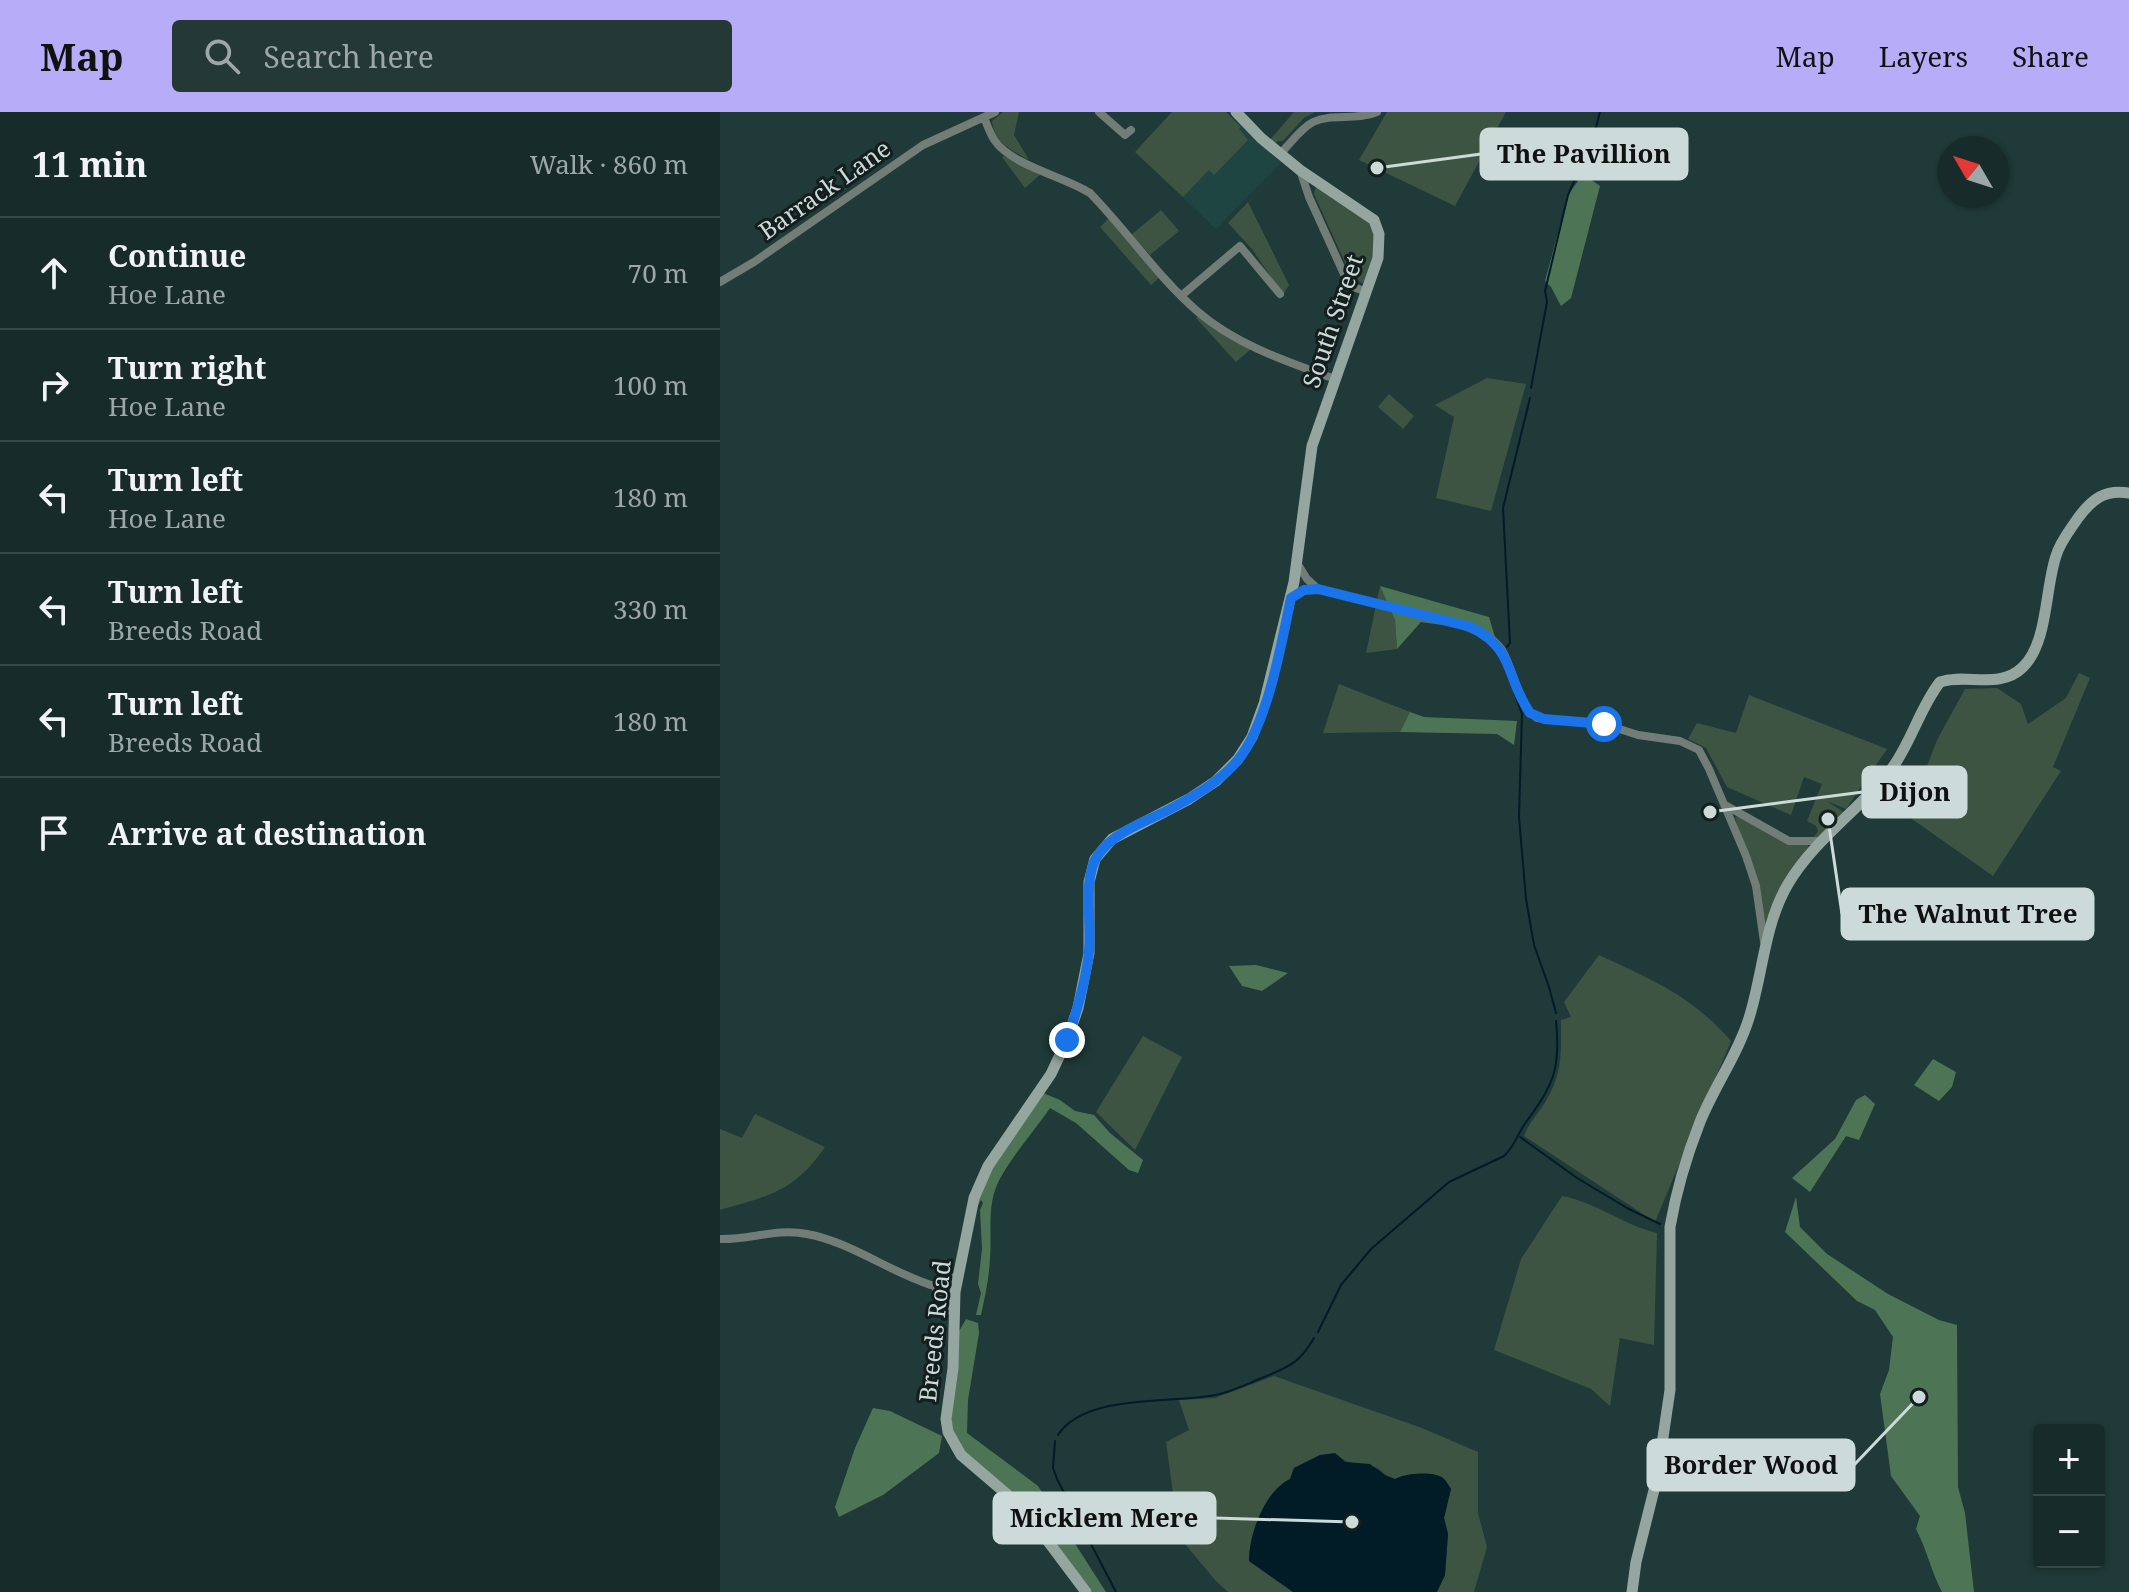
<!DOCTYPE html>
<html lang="en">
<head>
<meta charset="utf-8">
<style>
  body { margin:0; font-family:"Noto Serif",serif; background:#243836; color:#f1f3f6 }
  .controls { position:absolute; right:24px; bottom:24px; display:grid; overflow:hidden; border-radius:8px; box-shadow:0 2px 6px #0004 }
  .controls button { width:72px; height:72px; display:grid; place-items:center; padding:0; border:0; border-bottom:2px solid #364847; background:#172c2a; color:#f1f3f6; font:40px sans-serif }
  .compass { position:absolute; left:1217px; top:24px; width:72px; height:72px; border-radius:50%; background:#172c2a; box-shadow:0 2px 6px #0004; rotate:309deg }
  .stop { position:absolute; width:24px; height:24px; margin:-18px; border:6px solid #1a73e8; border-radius:50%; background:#fff }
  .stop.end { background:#1a73e8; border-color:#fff; box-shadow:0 2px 8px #0008 }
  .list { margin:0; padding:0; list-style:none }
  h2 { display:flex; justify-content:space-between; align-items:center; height:104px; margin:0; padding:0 32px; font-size:34px }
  h2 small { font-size:26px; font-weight:400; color:#9ea7a8 }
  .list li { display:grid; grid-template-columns:52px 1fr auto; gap:24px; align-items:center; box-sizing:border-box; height:112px; padding:0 32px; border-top:2px solid #364847 }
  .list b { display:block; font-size:30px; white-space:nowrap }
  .list p { margin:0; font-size:26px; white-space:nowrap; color:#9ea7a8 }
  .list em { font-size:26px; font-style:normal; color:#9ea7a8 }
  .icon { flex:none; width:44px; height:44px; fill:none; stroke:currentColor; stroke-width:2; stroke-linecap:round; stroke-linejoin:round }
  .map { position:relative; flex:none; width:1409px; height:1480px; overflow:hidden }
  header { display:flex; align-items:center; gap:48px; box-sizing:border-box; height:112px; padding:0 40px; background:#b6acf8; color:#111 }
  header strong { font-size:38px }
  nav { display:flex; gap:44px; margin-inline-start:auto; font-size:28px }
  .search { width:560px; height:72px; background:#243836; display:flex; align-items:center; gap:20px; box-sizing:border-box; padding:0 28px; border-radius:8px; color:#9ea7a8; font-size:30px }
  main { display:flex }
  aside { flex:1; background:#172c2a }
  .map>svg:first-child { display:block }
  .built { fill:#1f4542 }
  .green { fill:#3e5442 }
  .forest { fill:#4d7555 }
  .water { fill:#021c27 }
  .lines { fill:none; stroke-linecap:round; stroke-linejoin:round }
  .stream { stroke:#021c27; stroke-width:2 }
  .street { stroke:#727d78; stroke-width:8 }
  .secondary { stroke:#94a69f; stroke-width:11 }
  .route { stroke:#1a73e8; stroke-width:10 }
  .labels { text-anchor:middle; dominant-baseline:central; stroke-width:6; stroke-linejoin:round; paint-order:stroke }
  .street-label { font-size:24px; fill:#ccdbda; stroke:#131e1d }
  .leader { fill:none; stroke:#ccdbda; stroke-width:3 }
  .callout-dot { fill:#ccdbda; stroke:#131e1d; stroke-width:3 }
  .callout { fill:#ccdbda; stroke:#ccdbda; stroke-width:3 }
  .callout-label { font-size:26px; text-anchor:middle; font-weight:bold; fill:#111 }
</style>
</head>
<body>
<header>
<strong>Map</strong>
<div class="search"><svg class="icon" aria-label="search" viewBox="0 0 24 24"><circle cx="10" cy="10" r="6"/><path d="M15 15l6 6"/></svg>Search here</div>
<nav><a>Map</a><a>Layers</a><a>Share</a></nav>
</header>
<main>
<aside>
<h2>11 min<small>Walk · 860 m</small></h2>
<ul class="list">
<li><svg class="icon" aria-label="ahead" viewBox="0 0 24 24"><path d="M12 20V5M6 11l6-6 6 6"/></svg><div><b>Continue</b><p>Hoe Lane</p></div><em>70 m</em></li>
<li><svg class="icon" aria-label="right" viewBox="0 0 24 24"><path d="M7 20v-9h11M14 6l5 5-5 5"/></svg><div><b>Turn right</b><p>Hoe Lane</p></div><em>100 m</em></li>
<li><svg class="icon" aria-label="left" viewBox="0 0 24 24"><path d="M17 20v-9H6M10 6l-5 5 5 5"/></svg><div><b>Turn left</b><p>Hoe Lane</p></div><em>180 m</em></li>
<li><svg class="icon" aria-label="left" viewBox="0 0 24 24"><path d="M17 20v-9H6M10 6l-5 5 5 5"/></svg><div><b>Turn left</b><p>Breeds Road</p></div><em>330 m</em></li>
<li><svg class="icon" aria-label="left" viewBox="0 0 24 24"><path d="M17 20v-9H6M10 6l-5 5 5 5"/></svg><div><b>Turn left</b><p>Breeds Road</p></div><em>180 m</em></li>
<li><svg class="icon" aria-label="arrive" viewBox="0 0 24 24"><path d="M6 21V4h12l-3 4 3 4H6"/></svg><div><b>Arrive at destination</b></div></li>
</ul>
</aside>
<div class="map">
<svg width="1409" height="1480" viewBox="0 0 1409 1480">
  <rect width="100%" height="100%" fill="#1f3a38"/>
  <path class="built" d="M452,0H506L561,51L496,117L415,40Z"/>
  <path class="green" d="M283,0H299L294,23L309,48C292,39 274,30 272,9Z
    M452,0H506L521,15L519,17L528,28L494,63L489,58L463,85L415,40Z
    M574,0H595L584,6L563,29H558L553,35L548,30Z
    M667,0H786L735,94L639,48Z
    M284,44L321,62L305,76L282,45Z
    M601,75L649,107L658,131L646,170L642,171L632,166L594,82L595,77Z
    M528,90L569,173L563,183L532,137L508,111Z
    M441,98L459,119L430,143L411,123Z
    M389,106L441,164L431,173L380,115Z
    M478,204L531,237L516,250L476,206Z
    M767,266L806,272L771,399L716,386L734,305L715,293Z
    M669,282L694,304L683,317L658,295Z
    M660,474L675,508L677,537L646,541Z
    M1359,561L1370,566L1333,655L1341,659L1273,764L1182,700L1199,675L1217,628L1245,577L1277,576L1301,592L1308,612L1346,586Z
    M619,572L690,600L680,620L603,621Z
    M1029,583L1167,637L1126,697L1107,689L1125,701L1099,726L1092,728L1098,719L1096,714L1087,709L1102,672L1084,665L1071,703L1007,675L986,636L968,627L977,611L1016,621Z
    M1020,704L1088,733L1090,738L1047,815L1045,814L1015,705Z
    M879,843C932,868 971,883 1011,929L935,1110L804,1024C809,1010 820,1000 827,987C843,960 841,939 841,908L851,905L844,890Z
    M423,924L462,945L415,1038L376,1000Z
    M35,1002L105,1035C75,1079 49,1084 0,1098V1017L22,1026Z
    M842,1084C876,1090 903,1113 937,1121L934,1233L900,1226L890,1294L871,1277L774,1238L801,1147Z
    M554,1264L702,1316L758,1340V1401L767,1435L754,1480H717L725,1463L728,1422L724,1406L731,1377C716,1349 698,1370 675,1367C667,1366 664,1361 659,1357C645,1349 630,1356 618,1343H600L574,1356L570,1367C546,1380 529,1423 529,1449L573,1480H508L496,1469L459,1425L446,1330L469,1318L459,1288L495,1286Z"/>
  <path class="forest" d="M863,62L880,74L851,186L841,194L831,175L825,169L848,83Z
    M660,474L769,505L777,532L736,515L701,510L677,537L675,508Z
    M690,600L704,605L797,609L794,633L777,622L680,620Z
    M536,853L568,861L542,879L522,874L509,854Z
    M1213,947L1236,960L1232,975L1219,989L1194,973Z
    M323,981L340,988L355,999L374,1003L390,1021L423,1048L418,1061L409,1058L356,1011L330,996C315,1018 287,1050 277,1073C267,1096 272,1123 270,1147C269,1166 265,1185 261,1203H256L261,1181L258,1172L262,1137L260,1098L263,1091L261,1088L257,1095L259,1076Z
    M1145,983L1155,992L1139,1028L1126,1024L1090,1080L1072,1066L1115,1027L1136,988Z
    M1076,1085L1080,1115L1107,1142L1168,1182L1219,1208L1237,1213L1238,1375L1245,1401L1254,1480H1222C1211,1459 1207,1438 1196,1417L1200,1404L1171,1364L1160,1282L1169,1258L1173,1225L1155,1198L1137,1189L1065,1120Z
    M246,1207L258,1211L259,1221L248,1288L247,1321L318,1374L386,1480H369L333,1432L236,1334L228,1306L238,1221Z
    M153,1296L170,1299L222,1324L219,1341L163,1383L119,1405L115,1395L135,1336Z"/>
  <path class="water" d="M615,1341L625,1350L650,1352L665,1363L675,1367C685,1361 714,1359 723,1366C727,1369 728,1373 731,1377L724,1406L728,1422L725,1463L717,1480H573L529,1449C529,1422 544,1380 570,1367L574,1356L600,1343Z"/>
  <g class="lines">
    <path class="stream" d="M811,276L827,190L825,179L848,83L873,27L880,0
      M787,535L790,531L783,396L810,286
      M781,543L802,602L799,705L806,787L814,833L829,875L836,901
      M800,1025L857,1066L907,1096L940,1112
      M598,1220L621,1173L651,1137L729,1070L784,1044C794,1035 797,1024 804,1013C833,973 841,959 836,909
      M338,1323C365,1281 451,1292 495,1283C511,1280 527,1272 542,1266C568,1255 579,1252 594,1226
      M335,1329L333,1356L337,1367L396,1480"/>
    <path class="street" d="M379,0L405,23L411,18
      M264,5C267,13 270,22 275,29C293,54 343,64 370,81C407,119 438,165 477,199C516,233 568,250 615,267
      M560,42C570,32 580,17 593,10C612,1 636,9 657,0
      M580,58L589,85L629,173L646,180
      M0,170L34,150L203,33L275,0
      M461,184L520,134L560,182
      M577,451L587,467L598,477
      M571,486L584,478L598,477L751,515C763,521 774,527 782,538C795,559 795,591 817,606L884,612L918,623L960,629L979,638L989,657L1026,744L1036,774L1044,830
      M1005,693L1069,729H1102
      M0,1127C29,1128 57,1116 87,1122C131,1130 171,1161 214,1174L238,1164
      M214,1174L233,1202"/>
    <path class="secondary" d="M366,1480L303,1396L241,1343L228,1320L226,1307L233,1256L235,1180L254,1086L268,1054L331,962L347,928L358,896L369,841V770L375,747L392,727L469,687L496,669L518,647L532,625L544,592L574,470L592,334L658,146L659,122L654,108L580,58L541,26L516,0
      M912,1480L916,1450L937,1366L950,1278V1115C956,1080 967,1043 980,1010C994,975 1018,942 1029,906C1043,862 1044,813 1068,772C1094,728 1138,699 1170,659C1191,632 1199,597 1220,570C1246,561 1280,578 1303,555C1328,531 1325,476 1336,444C1340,430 1350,418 1358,406C1372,387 1385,377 1409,381"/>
  </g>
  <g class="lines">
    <path class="route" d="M347,928C357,899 366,870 369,839C372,812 362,765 378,743C395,718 429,709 454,695C478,682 501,668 518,648C548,611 561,533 571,486L584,478L598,477L751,515C796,538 785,565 810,601L824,607L884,612"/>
  </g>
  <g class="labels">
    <g class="street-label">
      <text transform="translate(104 77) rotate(-35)">Barrack Lane</text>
      <text transform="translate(612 209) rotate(-71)">South Street</text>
      <text transform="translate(214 1219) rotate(-84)">Breeds Road</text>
    </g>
  </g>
  <path class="leader" d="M657 56L761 42M990 700L1143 680M1108 707L1122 802M1199 1285L1134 1353M632 1410L495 1406"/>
  <g class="callout-dot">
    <circle cx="657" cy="56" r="8"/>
    <circle cx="990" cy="700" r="8"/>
    <circle cx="1108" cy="707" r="8"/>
    <circle cx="1199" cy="1285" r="8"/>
    <circle cx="632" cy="1410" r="8"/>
  </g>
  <g class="callout">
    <rect x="761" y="17" width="206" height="50" rx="8"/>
    <rect x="1143" y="655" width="103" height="50" rx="8"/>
    <rect x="1122" y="777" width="251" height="50" rx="8"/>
    <rect x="928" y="1328" width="206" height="50" rx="8"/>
    <rect x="274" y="1381" width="221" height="50" rx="8"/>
  </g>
  <g class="callout-label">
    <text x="864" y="51">The Pavillion</text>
    <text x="1195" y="689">Dijon</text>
    <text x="1248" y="811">The Walnut Tree</text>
    <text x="1031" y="1362">Border Wood</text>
    <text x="384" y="1415">Micklem Mere</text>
  </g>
</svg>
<div class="controls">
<button>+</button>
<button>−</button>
</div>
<svg class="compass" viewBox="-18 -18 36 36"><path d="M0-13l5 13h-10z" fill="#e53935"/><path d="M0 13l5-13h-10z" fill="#9ea7a8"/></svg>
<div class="stop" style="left:884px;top:612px"></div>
<div class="stop end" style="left:347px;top:928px"></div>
</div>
</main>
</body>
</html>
